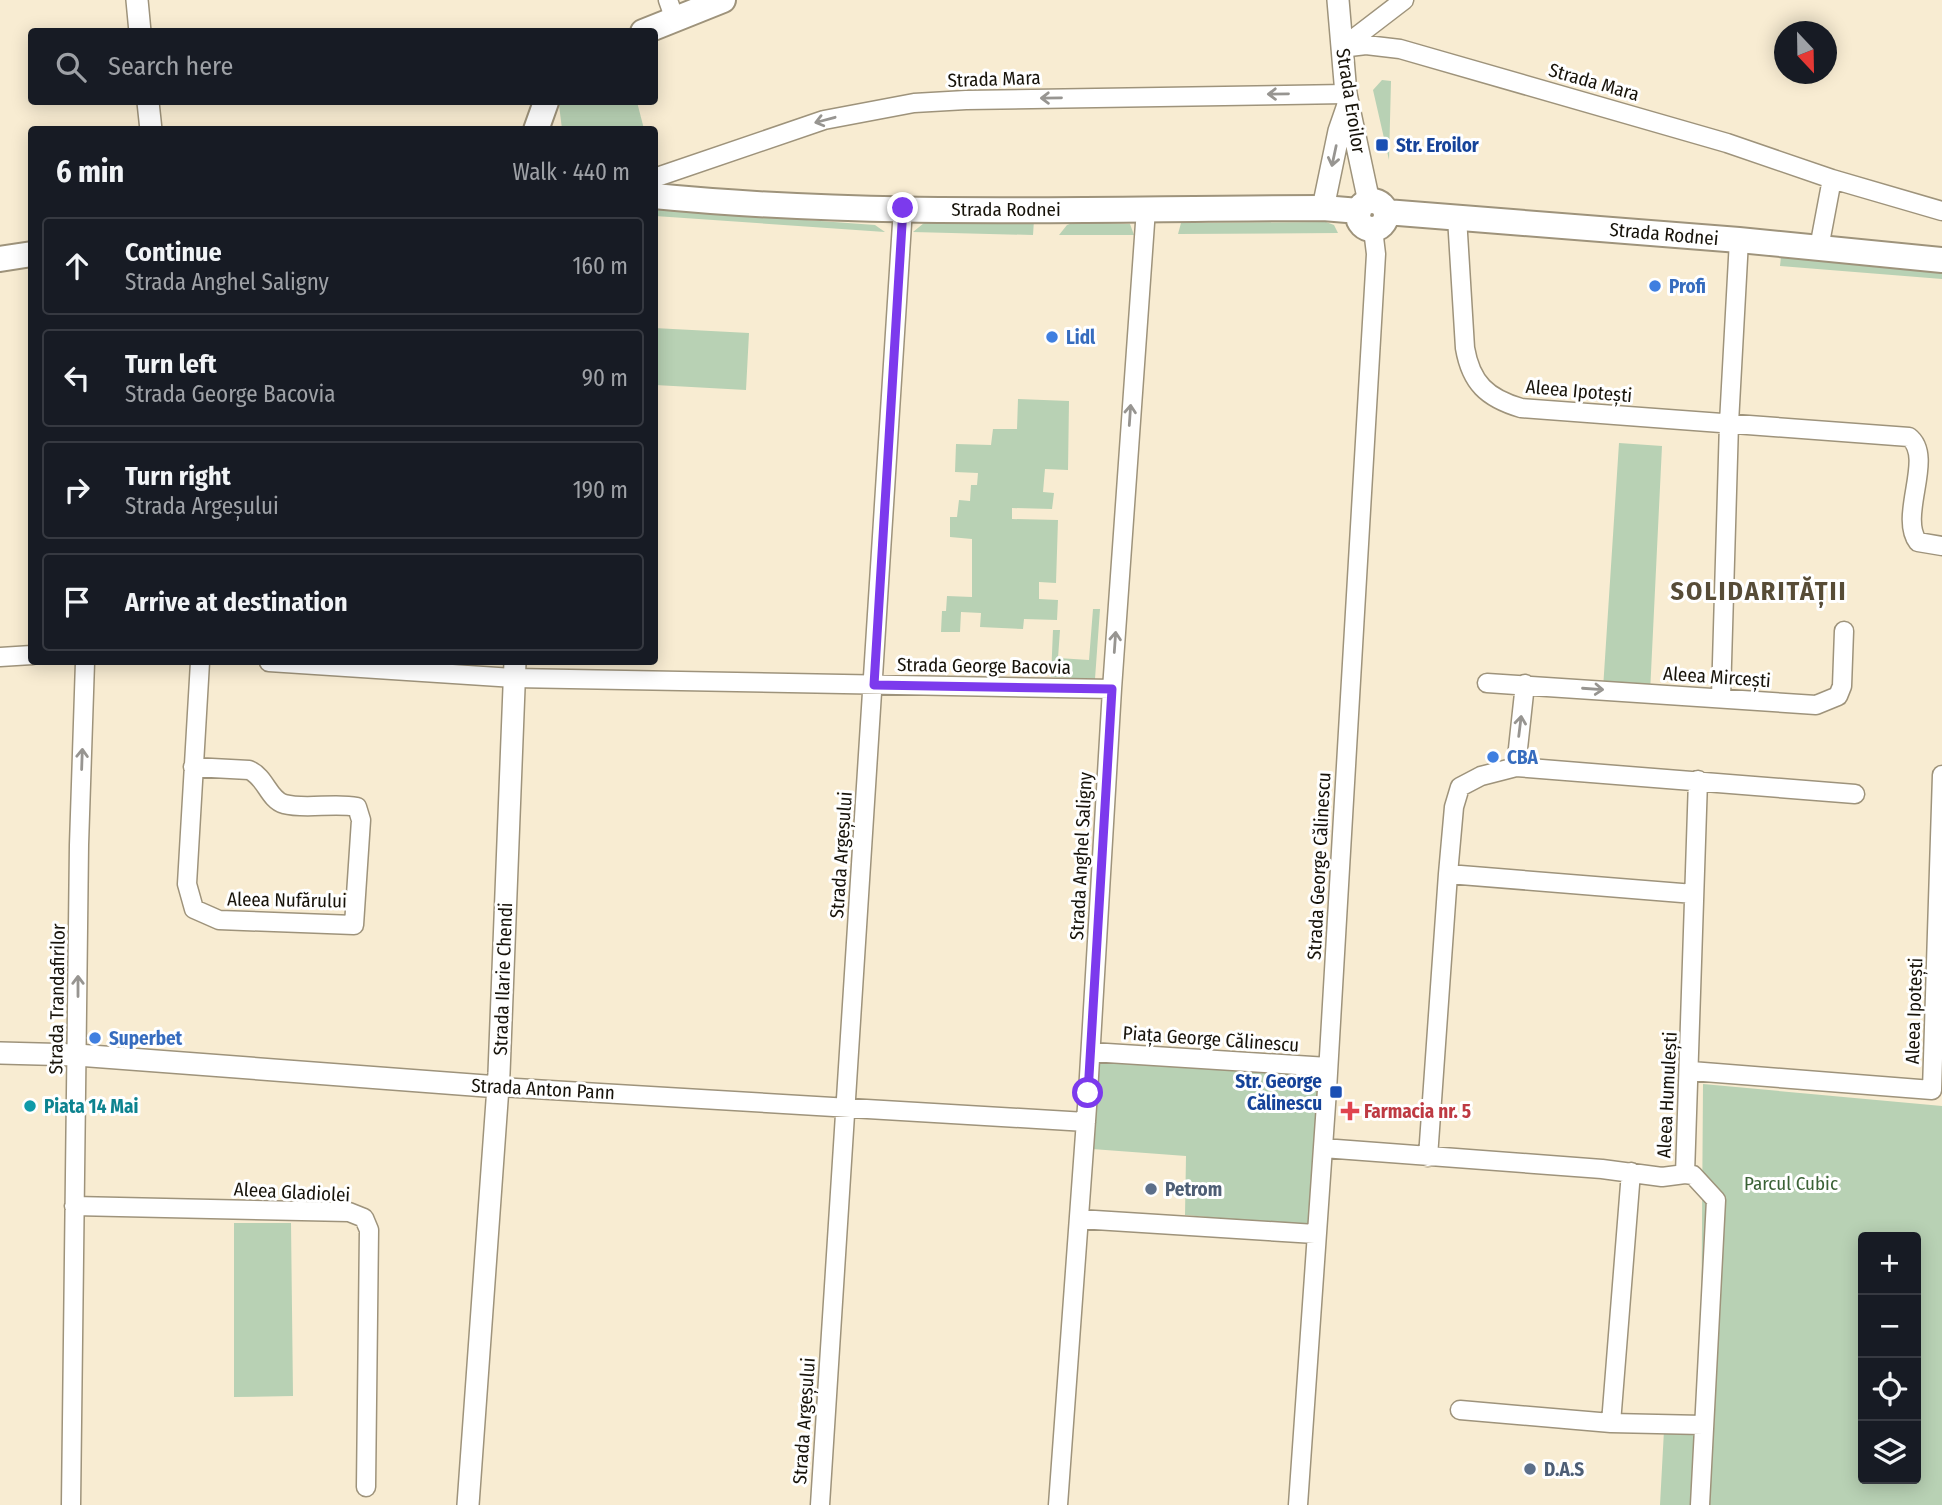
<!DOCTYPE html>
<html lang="en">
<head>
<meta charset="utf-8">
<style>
  body { margin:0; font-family:"Fira Sans Condensed",sans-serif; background:#242831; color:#f1f3f6 }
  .controls { position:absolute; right:21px; bottom:21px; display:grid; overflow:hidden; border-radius:7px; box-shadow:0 4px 18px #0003 }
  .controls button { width:63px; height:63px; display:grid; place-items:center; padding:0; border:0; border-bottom:2px solid #363941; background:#171b24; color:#f1f3f6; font:35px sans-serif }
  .compass { position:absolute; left:1774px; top:21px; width:63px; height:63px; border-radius:50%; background:#171b24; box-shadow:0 4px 18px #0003; rotate:158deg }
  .stop { position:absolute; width:21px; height:21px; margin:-16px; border:5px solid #7c3aed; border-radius:50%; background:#fff }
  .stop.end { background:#7c3aed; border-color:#fff; box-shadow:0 2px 7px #0008 }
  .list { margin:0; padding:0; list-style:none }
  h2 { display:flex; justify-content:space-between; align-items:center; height:91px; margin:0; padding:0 28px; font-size:30px }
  h2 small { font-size:23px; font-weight:400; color:#9ea1a6 }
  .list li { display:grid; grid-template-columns:46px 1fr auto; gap:21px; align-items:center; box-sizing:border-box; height:98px; margin:0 14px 14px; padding:0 14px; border:2px solid #363941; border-radius:7px }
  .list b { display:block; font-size:26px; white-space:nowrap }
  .list p { margin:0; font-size:23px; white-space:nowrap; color:#9ea1a6 }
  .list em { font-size:23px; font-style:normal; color:#9ea1a6 }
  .icon { flex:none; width:38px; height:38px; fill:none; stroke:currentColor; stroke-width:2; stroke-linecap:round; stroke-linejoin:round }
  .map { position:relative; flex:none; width:1942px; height:1505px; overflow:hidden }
  .search { position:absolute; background:#171b24; box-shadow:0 4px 18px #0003; left:28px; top:28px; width:630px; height:77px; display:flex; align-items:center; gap:18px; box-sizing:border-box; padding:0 24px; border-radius:7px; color:#9ea1a6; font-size:26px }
  .panel { position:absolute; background:#171b24; box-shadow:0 4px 18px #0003; left:28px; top:126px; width:630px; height:539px; border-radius:7px }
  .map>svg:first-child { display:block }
  .green { fill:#b8d1b4; fill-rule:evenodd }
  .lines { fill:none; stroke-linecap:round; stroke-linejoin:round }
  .minor-casing { stroke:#9e937b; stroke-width:21 }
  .tertiary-casing { stroke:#9e937b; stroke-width:24 }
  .secondary-casing { stroke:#9e937b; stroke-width:28 }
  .minor { stroke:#fff; stroke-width:18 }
  .tertiary { stroke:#fff; stroke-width:21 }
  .secondary { stroke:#fff; stroke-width:24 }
  .oneway { stroke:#979591 }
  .route { stroke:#7c3aed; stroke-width:9 }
  .transit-dot { fill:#1a4fb4; stroke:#fff; stroke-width:2.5 }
  .shop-dot { fill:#3f7fe0; stroke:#fff; stroke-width:2.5 }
  .culture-dot { fill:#0f9aa8; stroke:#fff; stroke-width:2.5 }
  .health-dot { fill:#e0444e; stroke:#fff; stroke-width:2.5 }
  .service-dot { fill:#5c6f8a; stroke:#fff; stroke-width:2.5 }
  .labels { text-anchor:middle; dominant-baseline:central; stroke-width:6; stroke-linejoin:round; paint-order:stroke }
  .street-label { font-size:19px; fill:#17130a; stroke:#fff }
  .transit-label { font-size:19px; font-weight:bold; fill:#164399; stroke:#fff; text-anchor:start }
  .shop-label { font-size:19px; font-weight:bold; fill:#366cbe; stroke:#fff; text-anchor:start }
  .culture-label { font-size:19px; font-weight:bold; fill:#0d838f; stroke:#fff; text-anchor:start }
  .health-label { font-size:19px; font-weight:bold; fill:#be3a42; stroke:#fff; text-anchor:start }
  .park-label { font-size:19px; fill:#3b6236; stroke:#fff }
  .service-label { font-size:19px; font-weight:bold; fill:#4e5e75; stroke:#fff; text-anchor:start }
  .district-label { font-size:26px; font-weight:bold; letter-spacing:2px; fill:#574c37; stroke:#fff }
</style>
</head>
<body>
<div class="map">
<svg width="1942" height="1505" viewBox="0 0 1942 1505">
  <rect width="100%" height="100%" fill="#f8ecd2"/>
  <path class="green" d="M1382,80L1391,81L1389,160L1373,90Z
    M562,102H637L644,129H562L559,105Z
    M654,209L875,225L885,232L655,216Z
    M936,220H1034L1033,235L913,232L924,223Z
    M1075,222L1130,224L1134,235H1059L1067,225Z
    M1326,222L1334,225L1338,233L1178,234L1181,223Z
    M1782,247L1942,263V279L1780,266Z
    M654,328L749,333L746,390L655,385Z
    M1018,399L1069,401L1068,470L1045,469L1043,492L1054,493L1052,509L1012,508V519L1058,520L1056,583L1039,582V599L1058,600L1057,620L1024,619L1023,629L980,627L981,613L961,612L960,632H941L942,611H946L947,596L972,597V539L950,537V517H957L959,500L970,501L971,485H977L978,473L955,472L956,444L991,445L993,429H1017Z
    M1619,443L1662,446L1650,693L1603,689Z
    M1093,609H1100L1095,679L1051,677L1053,630H1060L1058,658L1089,660Z
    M1099,1057L1321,1072L1309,1226L1185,1215L1186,1156L1092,1149Z
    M1703,1084L1942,1106V1505H1700ZM1863,1237H1916V1479H1863Z
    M234,1223H291L293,1396L234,1397Z
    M1664,1430H1696L1691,1505H1660Z"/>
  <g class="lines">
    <defs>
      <path id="minor" d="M668,0L674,17
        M1344,46L1404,0
        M1341,48L1366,45L1400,49L1727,143L1832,179L1942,211
        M654,178L824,120L914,103L966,100L1346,94
        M1457,217L1465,348C1471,383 1487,398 1521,408L1909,437C1935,457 1898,516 1918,542L1942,546
        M1819,248L1832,179
        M0,657L32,655
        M269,662L514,678L1112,689
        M1487,683L1816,705L1838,696L1842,686L1844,631
        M1721,697L1729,423L1739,240
        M193,767L249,770C266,777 268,799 284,804C307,810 333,802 357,807L361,820L354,925L219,920L194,909L187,884L200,662
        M1516,767L1525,684
        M1448,874L1694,894
        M1091,1052L1328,1067
        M1691,1071L1932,1090L1942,775
        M499,1087L1086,1122
        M1323,1148L1602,1169L1662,1177L1685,1174L1698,780
        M1428,1157L1448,874L1454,807L1460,787L1481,776L1516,767L1855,794
        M1685,1174L1693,1175L1716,1200L1700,1505
        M74,1206L349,1212L364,1218L369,1230L366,1487
        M1079,1219L1315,1234
        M1460,1410L1611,1423L1703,1425
        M1611,1423L1631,1172
        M71,1505L79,845L85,662
        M820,1505L903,208
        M1058,1505L1088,1093L1112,689L1146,209
        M1298,1505L1327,1090L1376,254L1373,229"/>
      <path id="tertiary" d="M137,0L140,32
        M1338,0L1346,94L1369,202
        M148,102L151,130
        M1323,208L1339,131L1348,105
        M0,1053L77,1055L499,1087
        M468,1505L499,1073L515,662"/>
      <path id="secondary" d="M643,32L723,0
        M536,130L546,102
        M654,196C876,218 1100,208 1323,208L1359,211
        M1358 215a14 14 0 1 1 28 0a14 14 0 1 1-28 0Z
        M1386,212L1739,240L1942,260
        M0,259L32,254"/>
    </defs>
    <use href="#minor" class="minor-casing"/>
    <use href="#tertiary" class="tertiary-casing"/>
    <use href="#secondary" class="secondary-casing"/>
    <use href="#minor" class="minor"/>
    <use href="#tertiary" class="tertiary"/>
    <use href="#secondary" class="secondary"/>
  </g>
  <defs><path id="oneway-shaft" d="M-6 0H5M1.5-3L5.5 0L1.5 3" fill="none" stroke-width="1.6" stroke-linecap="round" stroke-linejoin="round" transform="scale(1.75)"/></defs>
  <g class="oneway">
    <use href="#oneway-shaft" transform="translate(1278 94) rotate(179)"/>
    <use href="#oneway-shaft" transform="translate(1051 98) rotate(179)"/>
    <use href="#oneway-shaft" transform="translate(825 120) rotate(165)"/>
    <use href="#oneway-shaft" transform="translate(1334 156) rotate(102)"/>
    <use href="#oneway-shaft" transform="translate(1130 415) rotate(-86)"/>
    <use href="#oneway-shaft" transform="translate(1115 642) rotate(-86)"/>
    <use href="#oneway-shaft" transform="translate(1593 689) rotate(4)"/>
    <use href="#oneway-shaft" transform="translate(1520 726) rotate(-83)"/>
    <use href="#oneway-shaft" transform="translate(82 759) rotate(-88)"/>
    <use href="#oneway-shaft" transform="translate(78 986) rotate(-90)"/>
  </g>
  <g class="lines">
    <path class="route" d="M903,208L874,685L1112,689L1088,1093"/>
  </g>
  <g class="transit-dot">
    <rect x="1375" y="138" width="14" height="14" rx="3.5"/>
    <rect x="1329" y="1085" width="14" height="14" rx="3.5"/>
  </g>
  <g class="shop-dot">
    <circle cx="1655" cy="286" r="7"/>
    <circle cx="1052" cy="337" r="7"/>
    <circle cx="1493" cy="757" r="7"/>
    <circle cx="95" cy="1038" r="7"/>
  </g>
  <circle class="culture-dot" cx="30" cy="1106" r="7"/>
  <path class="health-dot" d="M1346.5 1100.5h7v7h7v7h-7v7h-7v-7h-7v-7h7z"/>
  <g class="service-dot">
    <circle cx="1151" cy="1189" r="7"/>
    <circle cx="1530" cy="1469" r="7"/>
  </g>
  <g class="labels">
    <g class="street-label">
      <text transform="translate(994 79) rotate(-2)">Strada Mara</text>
      <text transform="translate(1594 82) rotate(16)">Strada Mara</text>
      <text transform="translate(1351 101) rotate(81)">Strada Eroilor</text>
      <text x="1006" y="209">Strada Rodnei</text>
      <text transform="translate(1664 234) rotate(5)">Strada Rodnei</text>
      <text transform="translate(1579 391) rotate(5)">Aleea Ipotești</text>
      <text transform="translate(984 666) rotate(1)">Strada George Bacovia</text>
      <text transform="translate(1717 677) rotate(4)">Aleea Mircești</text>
      <text transform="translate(841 855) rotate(-86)">Strada Argeșului</text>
      <text transform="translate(1081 856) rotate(-87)">Strada Anghel Saligny</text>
      <text transform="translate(1319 866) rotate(-87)">Strada George Călinescu</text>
      <text transform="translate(287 900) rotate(1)">Aleea Nufărului</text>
      <text transform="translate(503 979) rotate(-88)">Strada Ilarie Chendi</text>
      <text transform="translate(57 999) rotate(-89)">Strada Trandafirilor</text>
      <text transform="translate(1914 1011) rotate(-88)">Aleea Ipotești</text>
      <text transform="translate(1211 1039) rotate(4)">Piața George Călinescu</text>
      <text transform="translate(543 1089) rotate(3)">Strada Anton Pann</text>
      <text transform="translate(1667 1095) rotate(-87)">Aleea Humulești</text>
      <text transform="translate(292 1192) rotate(3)">Aleea Gladiolei</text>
      <text transform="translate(804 1421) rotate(-86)">Strada Argeșului</text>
    </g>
    <g class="transit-label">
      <text x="1396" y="145">Str. Eroilor</text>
      <text x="1322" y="1081" text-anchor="end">Str. George<tspan x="1322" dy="22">Călinescu</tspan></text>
    </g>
    <g class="shop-label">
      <text x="1669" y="286">Profi</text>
      <text x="1066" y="337">Lidl</text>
      <text x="1507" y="757">CBA</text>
      <text x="109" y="1038">Superbet</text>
    </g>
    <g class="culture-label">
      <text x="44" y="1106">Piata 14 Mai</text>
    </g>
    <g class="health-label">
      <text x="1364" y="1111">Farmacia nr. 5</text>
    </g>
    <g class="park-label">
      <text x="1791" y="1183">Parcul Cubic</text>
    </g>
    <g class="service-label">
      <text x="1165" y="1189">Petrom</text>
      <text x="1544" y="1469">D.A.S</text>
    </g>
    <g class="district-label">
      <text x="1759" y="591">SOLIDARITĂȚII</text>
    </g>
  </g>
</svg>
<div class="controls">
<button>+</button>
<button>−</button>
<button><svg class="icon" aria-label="locate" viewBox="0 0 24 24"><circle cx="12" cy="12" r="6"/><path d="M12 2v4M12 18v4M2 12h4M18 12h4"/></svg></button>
<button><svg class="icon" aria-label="layers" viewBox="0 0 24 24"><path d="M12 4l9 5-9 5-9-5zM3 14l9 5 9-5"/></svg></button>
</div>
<svg class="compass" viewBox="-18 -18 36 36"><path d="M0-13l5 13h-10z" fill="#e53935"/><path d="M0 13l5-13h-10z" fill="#9ea1a6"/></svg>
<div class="stop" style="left:1088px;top:1093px"></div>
<div class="stop end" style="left:903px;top:208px"></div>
<div class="search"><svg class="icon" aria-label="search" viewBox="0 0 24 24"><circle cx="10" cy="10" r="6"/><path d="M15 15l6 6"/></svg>Search here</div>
<section class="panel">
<h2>6 min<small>Walk · 440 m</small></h2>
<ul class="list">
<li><svg class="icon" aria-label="ahead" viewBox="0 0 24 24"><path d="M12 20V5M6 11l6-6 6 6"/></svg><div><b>Continue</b><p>Strada Anghel Saligny</p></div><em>160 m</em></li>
<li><svg class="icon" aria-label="left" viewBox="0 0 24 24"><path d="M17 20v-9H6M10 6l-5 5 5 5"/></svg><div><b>Turn left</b><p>Strada George Bacovia</p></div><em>90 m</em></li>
<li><svg class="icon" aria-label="right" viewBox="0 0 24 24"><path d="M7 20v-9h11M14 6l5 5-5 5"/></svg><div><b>Turn right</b><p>Strada Argeșului</p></div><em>190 m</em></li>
<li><svg class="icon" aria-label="arrive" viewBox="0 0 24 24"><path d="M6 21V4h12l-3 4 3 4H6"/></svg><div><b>Arrive at destination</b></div></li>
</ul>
</section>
</div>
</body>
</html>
